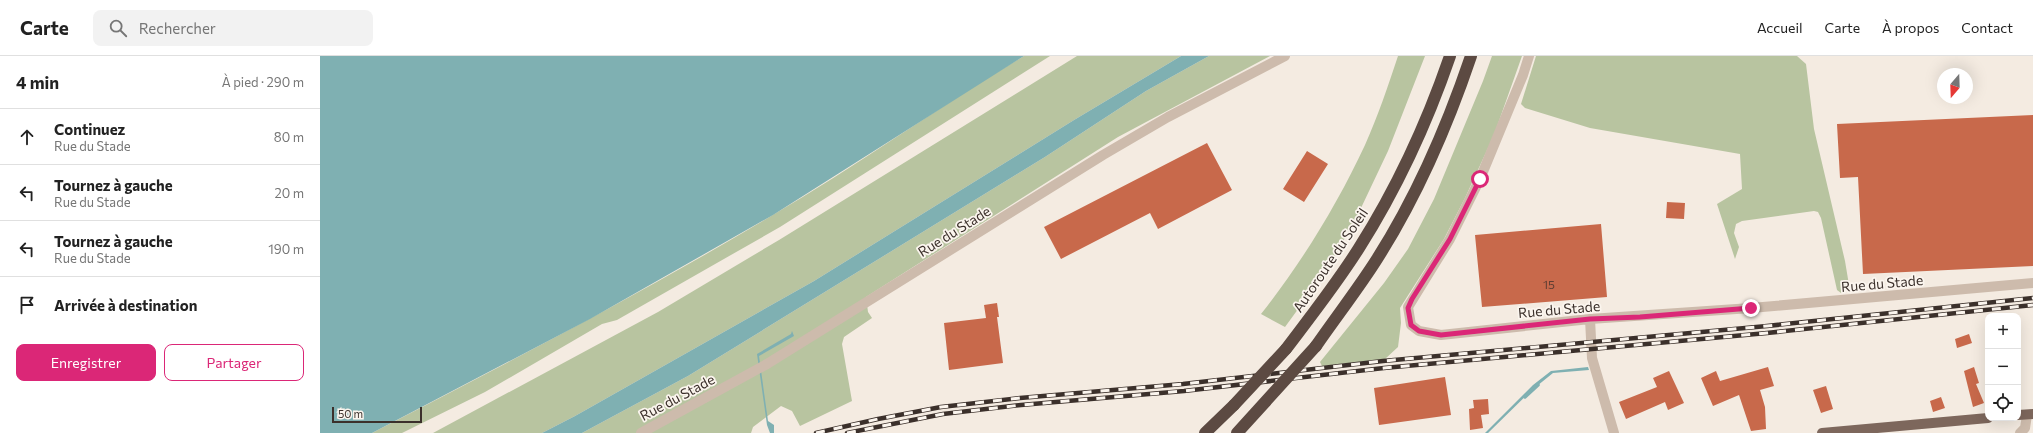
<!DOCTYPE html>
<html lang="fr">
<head>
<meta charset="utf-8">
<style>
  body { margin:0; font-family:Commissioner,sans-serif; background:#f2f2f2; color:#222 }
  .controls { position:absolute; right:12px; bottom:12px; display:grid; overflow:hidden; border-radius:8px; box-shadow:0 4px 16px #0002 }
  .controls button { width:36px; height:36px; display:grid; place-items:center; padding:0; border:0; border-bottom:1px solid #e0e0e0; background:#fff; color:#222; font:20px sans-serif }
  .compass { position:absolute; left:1617px; top:12px; width:36px; height:36px; border-radius:50%; background:#fff; box-shadow:0 4px 16px #0002; rotate:199deg }
  .scale { position:absolute; left:12px; bottom:10px; width:90px; box-sizing:border-box; padding-left:4px; border:2px solid #3b302b; border-top:0; font-size:11px; line-height:14px; white-space:nowrap; color:#3b302b; -webkit-text-stroke:3px #fbf5ee; paint-order:stroke }
  .stop { position:absolute; width:12px; height:12px; margin:-9px; border:3px solid #db2777; border-radius:50%; background:#fff }
  .stop.end { background:#db2777; border-color:#fff; box-shadow:0 1px 4px #0008 }
  .list { margin:0; padding:0; list-style:none }
  h2 { display:flex; justify-content:space-between; align-items:center; height:52px; margin:0; padding:0 16px; font-size:17px }
  h2 small { font-size:13px; font-weight:400; color:#767676 }
  .list li { display:grid; grid-template-columns:26px 1fr auto; gap:12px; align-items:center; box-sizing:border-box; height:56px; padding:0 16px; border-top:1px solid #e0e0e0 }
  .list b { display:block; font-size:15px; white-space:nowrap }
  .list p { margin:0; font-size:13px; white-space:nowrap; color:#767676 }
  .list em { font-size:13px; font-style:normal; color:#767676 }
  .actions { display:flex; gap:8px; padding:12px 16px }
  .actions a { flex:1; padding:9px 0; border:1px solid #db2777; border-radius:8px; text-align:center; font-size:14px; color:#db2777 }
  .actions .main { background:#db2777; color:#fff }
  .icon { flex:none; width:22px; height:22px; fill:none; stroke:currentColor; stroke-width:2; stroke-linecap:round; stroke-linejoin:round }
  .map { position:relative; flex:none; width:1713px; height:377px; overflow:hidden }
  header { display:flex; align-items:center; gap:24px; box-sizing:border-box; height:56px; padding:0 20px; background:#fff; border-bottom:1px solid #e0e0e0 }
  header strong { font-size:19px }
  nav { display:flex; gap:22px; margin-inline-start:auto; font-size:14px }
  .search { width:280px; height:36px; background:#f2f2f2; display:flex; align-items:center; gap:10px; box-sizing:border-box; padding:0 14px; border-radius:8px; color:#767676; font-size:15px }
  main { display:flex }
  aside { flex:1; background:#fff }
  .map>svg:first-child { display:block }
  .green { fill:#b8c4a0 }
  .water { fill:#7fb0b2 }
  .lines { fill:none; stroke-linecap:round; stroke-linejoin:round }
  .stream { stroke:#7fb0b2; stroke-width:3.5 }
  .building { fill:#c8694b }
  .minor { stroke:#cdbbac; stroke-width:10 }
  .major { stroke:#7d675c; stroke-width:10 }
  .highway { stroke:#5c4a42; stroke-width:12 }
  .rail-casing { stroke:#3b302b; stroke-width:4.5 }
  .rail { stroke:#fbf5ee; stroke-width:3; stroke-dasharray:9; stroke-linecap:butt }
  .highway-bridge { stroke:#5c4a42; stroke-width:12 }
  .route { stroke:#db2777; stroke-width:5 }
  .labels { text-anchor:middle; dominant-baseline:central; stroke-width:3.5; stroke-linejoin:round; paint-order:stroke }
  .number-label { font-size:12px; fill:#5e3e33 }
  .street-label { font-size:14px; fill:#3b302b; stroke:#fbf5ee }
</style>
</head>
<body>
<header>
<strong>Carte</strong>
<div class="search"><svg class="icon" aria-label="search" viewBox="0 0 24 24"><circle cx="10" cy="10" r="6"/><path d="M15 15l6 6"/></svg>Rechercher</div>
<nav><a>Accueil</a><a>Carte</a><a>À propos</a><a>Contact</a></nav>
</header>
<main>
<aside>
<h2>4 min<small>À pied · 290 m</small></h2>
<ul class="list">
<li><svg class="icon" aria-label="ahead" viewBox="0 0 24 24"><path d="M12 20V5M6 11l6-6 6 6"/></svg><div><b>Continuez</b><p>Rue du Stade</p></div><em>80 m</em></li>
<li><svg class="icon" aria-label="left" viewBox="0 0 24 24"><path d="M17 20v-9H6M10 6l-5 5 5 5"/></svg><div><b>Tournez à gauche</b><p>Rue du Stade</p></div><em>20 m</em></li>
<li><svg class="icon" aria-label="left" viewBox="0 0 24 24"><path d="M17 20v-9H6M10 6l-5 5 5 5"/></svg><div><b>Tournez à gauche</b><p>Rue du Stade</p></div><em>190 m</em></li>
<li><svg class="icon" aria-label="arrive" viewBox="0 0 24 24"><path d="M6 21V4h12l-3 4 3 4H6"/></svg><div><b>Arrivée à destination</b></div></li>
</ul>
<div class="actions"><a class="main">Enregistrer</a><a>Partager</a></div>
</aside>
<div class="map">
<svg width="1713" height="377" viewBox="0 0 1713 377">
  <rect width="100%" height="100%" fill="#f4ebe1"/>
  <path class="green" d="M704,0H730L460,171L297,264L282,268L165,336L82,377H52C187,307 321,238 451,160C537,110 618,51 704,0Z
    M757,0H861L754,64L494,225L255,360L222,377H113L338,256L459,184Z
    M889,0H950L798,81L546,241L548,256L552,262L524,281L522,288L532,345L480,370L472,355L461,350L433,371L431,377H262L368,320L725,101L826,35Z
    M1078,0H1105L1068,95L1041,152L1011,208L965,271L941,258C982,206 1017,149 1045,89C1058,60 1068,30 1078,0Z
    M1172,0H1202L1174,79L1145,142L1124,183L1080,252L1081,267L1078,291L1065,303L1002,310L1000,306L1064,227L1088,193L1114,143L1163,25Z
    M1216,0H1477L1486,8L1494,73L1525,205L1529,229L1527,233L1521,237L1517,234L1501,162L1498,156L1494,155L1422,165L1416,168L1414,177L1419,191L1415,203L1397,148L1422,133L1420,98L1270,72L1205,52L1201,48Z"/>
  <path class="water" d="M0,0H704L453,159L270,263L52,377H0Z
    M861,0H889L826,35L725,101L368,320L262,377H222L255,360L494,225L754,64Z
    M472,275L474,280L439,300L448,365L454,369V377H450L447,369L437,298L471,278Z
    M1268,311L1269,314L1233,317L1212,334L1168,377H1165L1213,329L1231,315Z"/>
  <g class="lines">
    <path class="stream" d="M1205,341L1218,329"/>
  </g>
  <path class="building" d="M1713,59V210L1543,218L1538,121L1520,122L1517,68Z
    M887,87L912,134L838,173L830,157L741,203L724,171Z
    M987,95L1008,108L984,146L963,133Z
    M1347,146L1365,147L1364,163L1346,162Z
    M1281,168L1287,241L1162,251L1155,179Z
    M677,247L679,261H677L683,307L629,314L624,267L666,262L664,249Z
    M1649,278L1652,287L1637,292L1635,283Z
    M1448,311L1454,330L1440,334L1445,351L1446,373L1431,375L1419,339L1393,350L1381,322L1396,315L1400,325Z
    M1654,311L1659,327L1656,328L1664,347L1653,351L1644,315Z
    M1349,315L1364,347L1348,354L1345,346L1306,363L1299,346L1337,331L1333,322Z
    M1125,321L1131,359L1059,369L1054,332Z
    M1506,330L1513,353L1501,357L1493,334Z
    M1621,341L1625,352L1613,356L1610,345Z
    M1168,343L1169,358L1161,359L1163,372L1150,374L1149,353L1154,352L1153,344Z"/>
  <g class="lines">
    <path class="minor" d="M1209,0L1203,19L1160,123L1130,183L1088,251L1091,269L1099,275L1121,279L1270,263L1431,252L1713,227
      M1270,263L1272,302L1294,377
      M321,377L447,308L783,99L848,61L965,0
      M1700,377L1705,372L1707,359"/>
    <path class="major" d="M1698,359L1713,358
      M1502,377L1668,362"/>
    <path class="highway" d="M996,290C1016,261 1038,233 1057,203C1097,140 1127,71 1151,0
      M966,293C991,260 1017,227 1039,192C1077,132 1107,67 1130,0
      M885,377L914,349"/>
    <defs>
      <path id="rail" d="M496,377L558,363L621,351L700,342L863,328L1063,305L1447,270L1713,242
        M527,377L623,358L701,349L864,335L1064,312L1447,277L1713,249"/>
    </defs>
    <use href="#rail" class="rail-casing"/>
    <use href="#rail" class="rail"/>
    <path class="highway-bridge" d="M914,349L966,293
      M917,377L996,290"/>
  </g>
  <g class="lines">
    <path class="route" d="M1160,123L1130,183L1092,243L1088,252L1091,269L1099,275L1121,279L1270,263L1320,261L1431,252"/>
  </g>
  <g class="labels">
    <g class="number-label">
      <text x="1229" y="228">15</text>
    </g>
    <g class="street-label">
      <text transform="translate(634 175) rotate(-32)">Rue du Stade</text>
      <text transform="translate(1010 204) rotate(-56)">Autoroute du Soleil</text>
      <text transform="translate(1562 227) rotate(-5)">Rue du Stade</text>
      <text transform="translate(1239 253) rotate(-5)">Rue du Stade</text>
      <text transform="translate(357 341) rotate(-28)">Rue du Stade</text>
    </g>
  </g>
</svg>
<div class="controls">
<button>+</button>
<button>−</button>
<button><svg class="icon" aria-label="locate" viewBox="0 0 24 24"><circle cx="12" cy="12" r="6"/><path d="M12 2v4M12 18v4M2 12h4M18 12h4"/></svg></button>
</div>
<svg class="compass" viewBox="-18 -18 36 36"><path d="M0-13l5 13h-10z" fill="#e53935"/><path d="M0 13l5-13h-10z" fill="#767676"/></svg>
<div class="scale">50 m</div>
<div class="stop" style="left:1160px;top:123px"></div>
<div class="stop end" style="left:1431px;top:252px"></div>
</div>
</main>
</body>
</html>
